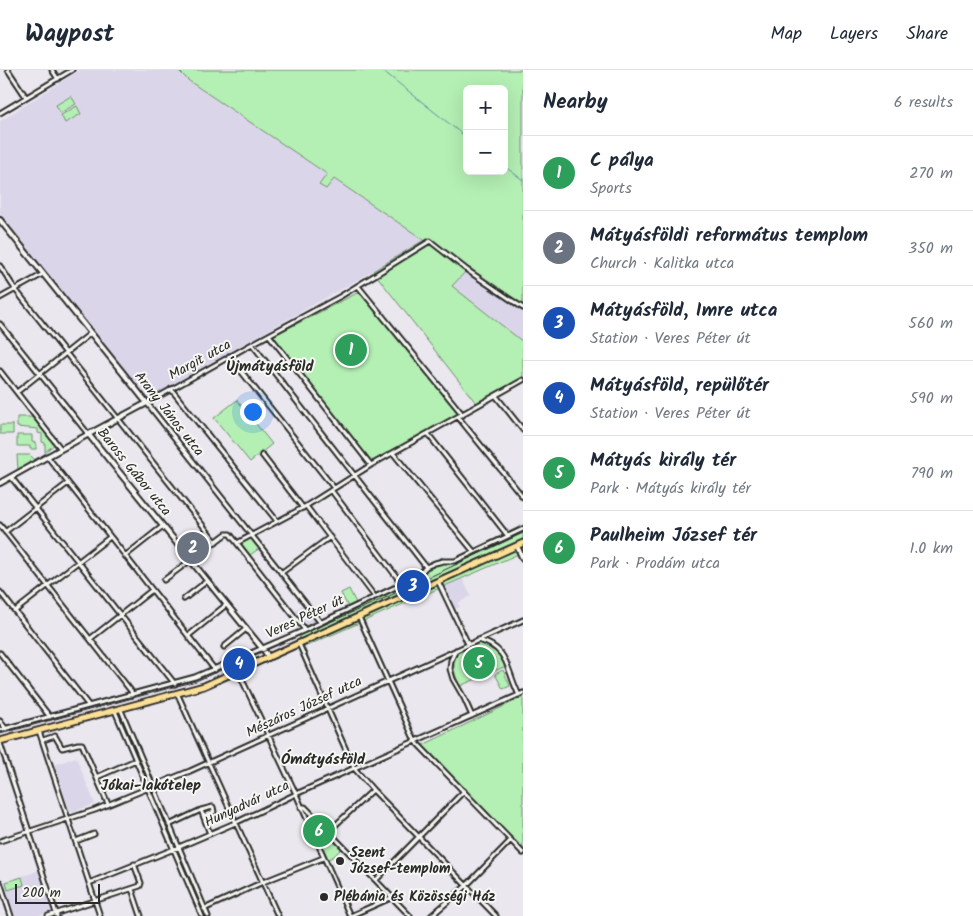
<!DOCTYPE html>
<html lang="en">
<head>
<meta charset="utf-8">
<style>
  body { margin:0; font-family:Kalam,sans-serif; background:#f2f2f3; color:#1f2937 }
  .controls { position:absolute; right:15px; top:15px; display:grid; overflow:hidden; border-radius:8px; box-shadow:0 5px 20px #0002 }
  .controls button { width:45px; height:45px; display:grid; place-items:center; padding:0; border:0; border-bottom:1px solid #e0e1e3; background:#fff; color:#1f2937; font:25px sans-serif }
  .scale { position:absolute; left:15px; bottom:12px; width:85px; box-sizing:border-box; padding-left:5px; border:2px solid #2b2b2b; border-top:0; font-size:14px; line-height:18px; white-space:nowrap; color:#2b2b2b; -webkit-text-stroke:4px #f6f6f2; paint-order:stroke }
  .you { position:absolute; left:252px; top:341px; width:18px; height:18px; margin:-12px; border:4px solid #fff; border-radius:50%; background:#1a73e8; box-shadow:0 0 0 8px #1a73e833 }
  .badge { display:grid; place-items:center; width:32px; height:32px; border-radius:50%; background:#2b2b2b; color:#fff; font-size:16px; font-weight:700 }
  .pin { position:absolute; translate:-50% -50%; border:2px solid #fff; box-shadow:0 1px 5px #0006 }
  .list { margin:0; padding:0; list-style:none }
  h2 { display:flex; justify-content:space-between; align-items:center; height:65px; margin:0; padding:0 20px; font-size:21px }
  h2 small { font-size:16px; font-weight:400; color:#747a83 }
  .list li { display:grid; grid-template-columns:32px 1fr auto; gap:15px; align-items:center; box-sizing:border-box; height:75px; padding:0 20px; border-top:1px solid #e0e1e3 }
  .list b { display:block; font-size:19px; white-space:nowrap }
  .list p { margin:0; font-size:16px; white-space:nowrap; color:#747a83 }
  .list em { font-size:16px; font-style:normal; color:#747a83 }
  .map { position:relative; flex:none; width:523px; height:846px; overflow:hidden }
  header { display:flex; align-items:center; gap:30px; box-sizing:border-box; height:70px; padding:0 25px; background:#fff; border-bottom:1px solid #e0e1e3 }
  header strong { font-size:24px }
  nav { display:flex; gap:28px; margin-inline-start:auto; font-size:18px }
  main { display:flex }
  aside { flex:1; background:#fff }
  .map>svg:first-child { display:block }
  .built { fill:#dbd5e9 }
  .green { fill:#b4efb4; stroke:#708d70; fill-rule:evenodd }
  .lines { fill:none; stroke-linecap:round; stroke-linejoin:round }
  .stream { stroke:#64909e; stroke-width:1 }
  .minor-casing { stroke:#2b2b2b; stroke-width:7 }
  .tertiary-casing { stroke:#2b2b2b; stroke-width:8 }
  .primary-casing { stroke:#2b2b2b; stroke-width:9 }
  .minor { stroke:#f6f6f2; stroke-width:3 }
  .tertiary { stroke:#f6f6f2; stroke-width:4 }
  .primary { stroke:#fbdf96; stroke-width:5 }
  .tram { stroke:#2b2b2b; stroke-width:1 }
  .poi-dot { fill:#2b2b2b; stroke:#f6f6f2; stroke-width:2 }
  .labels { text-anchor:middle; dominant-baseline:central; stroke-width:4; stroke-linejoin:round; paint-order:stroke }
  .street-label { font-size:14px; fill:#2b2b2b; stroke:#f6f6f2 }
  .poi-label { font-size:14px; font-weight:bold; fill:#2b2b2b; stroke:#f6f6f2; text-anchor:start }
  .neighbourhood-label { font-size:15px; font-weight:bold; fill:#2b2b2b; stroke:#f6f6f2 }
</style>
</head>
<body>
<header>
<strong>Waypost</strong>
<nav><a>Map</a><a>Layers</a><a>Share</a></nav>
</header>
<main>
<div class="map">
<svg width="523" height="846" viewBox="0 0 523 846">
  <rect width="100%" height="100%" fill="#eae7ee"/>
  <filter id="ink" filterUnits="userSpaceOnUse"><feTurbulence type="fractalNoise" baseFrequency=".02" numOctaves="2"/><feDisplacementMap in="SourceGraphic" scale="10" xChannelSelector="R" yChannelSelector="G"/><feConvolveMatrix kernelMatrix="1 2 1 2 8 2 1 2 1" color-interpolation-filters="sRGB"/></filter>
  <g filter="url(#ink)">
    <path class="built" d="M80,0H178L189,11L424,170L373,201L147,329L0,145V51Z
      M465,201L523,240V272L451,216Z
      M462,508L471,526L458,533L460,537L455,539L444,517Z
      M304,534L316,550L305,558L294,542Z
      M76,687L95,734L72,742L70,741L54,695Z
      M41,800L54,841L38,846H15L4,812Z"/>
    <path class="green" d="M178,0H523V240L466,201L452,216L523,272V307L476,333L373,201L424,170L334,109L326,119L319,115L327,104L189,11ZM467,19H504V101H467Z
      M71,26L76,34L60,43L56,35Z
      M77,36L81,44L65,53L61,45Z
      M359,222L459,345L372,392L370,391L273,266Z
      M237,330L272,374L250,392L214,348Z
      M17,347H31L56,373L45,382V373L42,372V364L38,363V359L17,357Z
      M0,355H13V364H0Z
      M17,365H32V372L36,373V379H30V376H17Z
      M17,385H30L35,390L18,400Z
      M523,455V482L304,577L297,562L319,548L322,551L348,537L341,523L349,519L356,533L414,506L427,495L442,487L443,489L452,490Z
      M251,468L260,478L250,485L241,473Z
      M480,572C493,574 501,583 506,596L460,616C448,594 454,576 480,572Z
      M503,600L510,616L503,619L495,604Z
      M523,627V779L423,675Z
      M308,742L343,777L334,786L325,791L305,744Z
      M22,807L24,815L8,820L6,812Z"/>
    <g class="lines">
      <path class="stream" d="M382,0L467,68
        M504,96L523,110"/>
      <defs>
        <path id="minor" d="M8,0L26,27
          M52,0L58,9
          M0,43L72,0
          M0,196L15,219L216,472
          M358,216L463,345
          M0,228L43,204
          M0,254L89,365
          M269,265L371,395
          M252,274L426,497
          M229,286L334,418
          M0,301L61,379
          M171,319L277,451
          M17,322L91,263
          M496,326L523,360
          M458,347L523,427
          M428,364L508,466
          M393,383L474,482
          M262,385L303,438
          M47,386L215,600
          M11,407L175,614
          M331,420L402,514
          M306,436L375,527
          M0,455L131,621L132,625
          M5,462L68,413
          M237,473L306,436L371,395L523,310
          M125,486L163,456
          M281,503L330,467
          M164,510L226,464H230L305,560
          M438,511L468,574
          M0,522L89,636
          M184,529L207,511
          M15,541L110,467
          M359,547L415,671L523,783
          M321,553L147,333L252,274L341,226L430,171L467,200L523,238
          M188,566L226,535
          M90,569L152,520
          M478,570C510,578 506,600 519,625
          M299,574L354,698L373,720L496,846
          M224,577L246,559
          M456,580L451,590L450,599L453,609L464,628L472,646
          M0,583L50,647
          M238,601L296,724L350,846
          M178,625L278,846
          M121,640L208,846
          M115,641L202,846
          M0,651L6,659
          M0,660L195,607L305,560L417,507L426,497L435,493L443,491H455L523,459
          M39,661L100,846
          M43,670L55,666L62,678L78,674H82L108,734
          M0,673L57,846
          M97,707L136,690
          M301,737H305L410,846
          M201,740L210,764
          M169,755L201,740L213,737L214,742L204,746
          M328,762L373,720
          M0,771L95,740L190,701L523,550
          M76,771L94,764
          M376,810L464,721
          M0,812L11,846
          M89,813L179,777L235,753L296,724L523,623
          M132,819L141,846
          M204,839L263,812L323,788
          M48,846L140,816L141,813L134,794
          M350,846L393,827
          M431,846L466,816L511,770"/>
        <path id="tertiary" d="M0,150L147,333L61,379L0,413
          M89,365L266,583L268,588
          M517,476L523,489"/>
        <path id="primary" d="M0,671L204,616L523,473"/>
      </defs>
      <use href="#minor" class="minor-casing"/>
      <use href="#tertiary" class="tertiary-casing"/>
      <use href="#primary" class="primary-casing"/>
      <use href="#minor" class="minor"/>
      <use href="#tertiary" class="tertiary"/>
      <use href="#primary" class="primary"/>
      <path class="tram" d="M0,664L196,611L385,528L523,463"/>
    </g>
  </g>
  <g class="poi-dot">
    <circle cx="340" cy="791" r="5"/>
    <circle cx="324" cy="827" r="5"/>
  </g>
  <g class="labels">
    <g class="street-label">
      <text transform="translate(200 290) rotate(-29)">Margit utca</text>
      <text transform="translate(169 344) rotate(52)">Arany János utca</text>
      <text transform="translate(134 402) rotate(51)">Baross Gábor utca</text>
      <text transform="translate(305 547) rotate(-25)">Veres Péter út</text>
      <text transform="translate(304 637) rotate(-25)">Mészáros József utca</text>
      <text transform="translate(247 734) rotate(-25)">Hunyadvár utca</text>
    </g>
    <g class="poi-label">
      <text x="350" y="783">Szent<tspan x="350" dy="16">József-templom</tspan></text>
      <text x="334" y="827">Plébánia és Közösségi Ház</text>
    </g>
    <g class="neighbourhood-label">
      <text x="270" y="297">Újmátyásföld</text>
      <text x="323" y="690">Ómátyásföld</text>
      <text x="151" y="716">Jókai-lakótelep</text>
    </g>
  </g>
</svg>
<div class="controls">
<button>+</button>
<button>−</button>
</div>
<div class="scale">200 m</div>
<div class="you"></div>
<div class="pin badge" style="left:351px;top:280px;background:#2e9e5b">1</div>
<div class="pin badge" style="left:193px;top:478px;background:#6b7280">2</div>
<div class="pin badge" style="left:413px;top:516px;background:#1a4fb4">3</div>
<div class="pin badge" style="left:239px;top:594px;background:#1a4fb4">4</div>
<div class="pin badge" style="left:479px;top:593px;background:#2e9e5b">5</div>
<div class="pin badge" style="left:319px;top:761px;background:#2e9e5b">6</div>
</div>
<aside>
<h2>Nearby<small>6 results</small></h2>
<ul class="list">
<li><span class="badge" style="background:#2e9e5b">1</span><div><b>C pálya</b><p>Sports</p></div><em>270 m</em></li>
<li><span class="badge" style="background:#6b7280">2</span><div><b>Mátyásföldi református templom</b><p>Church · Kalitka utca</p></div><em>350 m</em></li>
<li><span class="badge" style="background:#1a4fb4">3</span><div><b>Mátyásföld, Imre utca</b><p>Station · Veres Péter út</p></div><em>560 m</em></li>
<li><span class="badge" style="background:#1a4fb4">4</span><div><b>Mátyásföld, repülőtér</b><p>Station · Veres Péter út</p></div><em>590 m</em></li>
<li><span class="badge" style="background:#2e9e5b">5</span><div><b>Mátyás király tér</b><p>Park · Mátyás király tér</p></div><em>790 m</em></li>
<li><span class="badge" style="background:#2e9e5b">6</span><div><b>Paulheim József tér</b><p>Park · Prodám utca</p></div><em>1.0 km</em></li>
</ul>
</aside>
</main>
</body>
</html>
